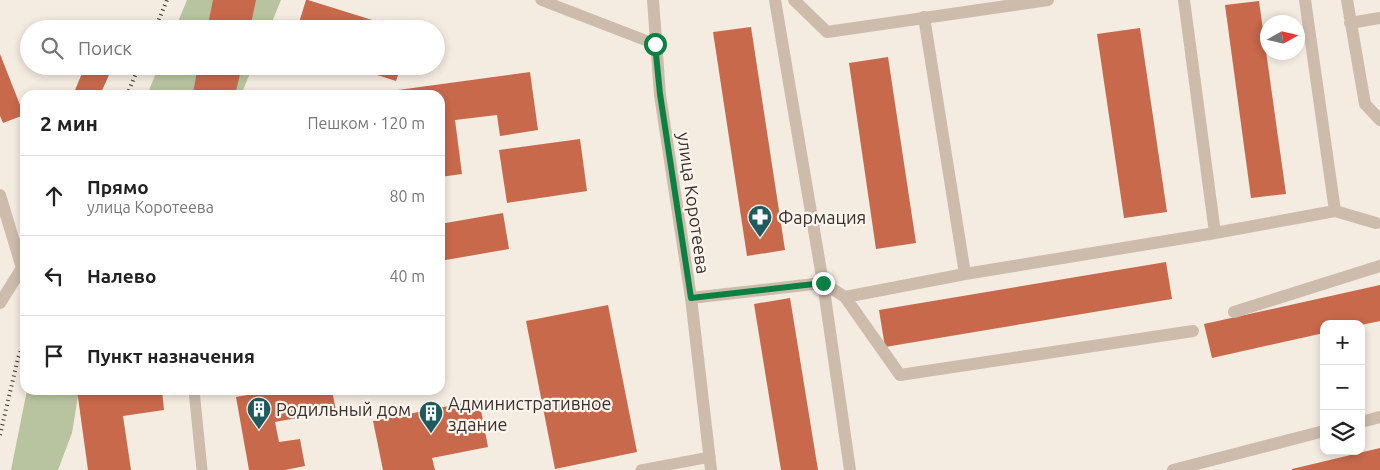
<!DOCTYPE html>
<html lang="ru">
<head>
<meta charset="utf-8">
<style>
  body { margin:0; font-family:Ubuntu,sans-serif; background:#f6f6f6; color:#222 }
  .controls { position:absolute; right:15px; bottom:15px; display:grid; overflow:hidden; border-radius:10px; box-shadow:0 2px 8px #0003 }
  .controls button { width:45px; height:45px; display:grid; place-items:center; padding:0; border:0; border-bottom:1px solid #e0e0e0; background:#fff; color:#222; font:25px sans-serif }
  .compass { position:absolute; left:1260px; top:15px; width:45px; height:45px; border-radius:50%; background:#fff; box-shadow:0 2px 8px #0003; rotate:82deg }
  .stop { position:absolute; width:15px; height:15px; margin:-11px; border:4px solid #0b8043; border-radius:50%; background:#fff }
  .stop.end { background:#0b8043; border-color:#fff; box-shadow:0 1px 5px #0008 }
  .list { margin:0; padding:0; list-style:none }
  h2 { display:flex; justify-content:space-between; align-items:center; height:65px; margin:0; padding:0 20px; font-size:21px }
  h2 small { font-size:16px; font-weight:400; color:#767676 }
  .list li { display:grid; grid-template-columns:32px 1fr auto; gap:15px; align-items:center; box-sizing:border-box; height:80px; padding:0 20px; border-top:1px solid #e0e0e0 }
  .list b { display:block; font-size:19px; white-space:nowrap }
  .list p { margin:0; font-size:16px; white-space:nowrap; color:#767676 }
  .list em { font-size:16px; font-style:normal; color:#767676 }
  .icon { flex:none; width:28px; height:28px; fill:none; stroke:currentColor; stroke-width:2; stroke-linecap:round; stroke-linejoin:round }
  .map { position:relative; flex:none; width:1380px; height:470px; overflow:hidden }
  .search { position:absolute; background:#fff; box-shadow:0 2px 8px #0003; left:20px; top:20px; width:425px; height:55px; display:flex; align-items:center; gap:12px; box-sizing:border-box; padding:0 18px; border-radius:28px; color:#767676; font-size:19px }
  .panel { position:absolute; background:#fff; box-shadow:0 2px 8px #0003; left:20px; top:90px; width:425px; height:305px; border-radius:15px }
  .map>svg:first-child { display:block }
  .green { fill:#b8c4a0 }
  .building { fill:#c8694b }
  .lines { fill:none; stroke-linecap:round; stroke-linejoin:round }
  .lane { stroke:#cdbbac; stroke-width:11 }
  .street { stroke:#cdbbac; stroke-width:12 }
  .rail { stroke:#3b302b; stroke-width:4; stroke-dasharray:1 4; stroke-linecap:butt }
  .route { stroke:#0b8043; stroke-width:6 }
  .labels { text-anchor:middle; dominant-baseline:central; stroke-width:4.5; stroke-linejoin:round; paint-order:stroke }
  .street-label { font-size:18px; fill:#3b302b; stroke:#fbf5ee }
  .poi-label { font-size:18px; fill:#3b302b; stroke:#fbf5ee; text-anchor:start }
</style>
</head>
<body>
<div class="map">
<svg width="1380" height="470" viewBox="0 0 1380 470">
  <rect width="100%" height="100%" fill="#f4ebe1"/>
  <path class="green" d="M187,0H281L269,29H175Z
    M159,66H253L241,95H147Z
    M27,390H79L72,433L58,470H11Z"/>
  <path class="building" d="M213,0H256L250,29H207Z
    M306,0H308L401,29H297Z
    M1259,1L1286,194L1251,198L1225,5Z
    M751,27L785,250L747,256L713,32Z
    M1140,28L1167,212L1124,218L1097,34Z
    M0,54L24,115L3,123L0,116Z
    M888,57L916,243L876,249L849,63Z
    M85,66H113L100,95H73Z
    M198,66H242L235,95H203L193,93Z
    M349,66H401L396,81Z
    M530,72L538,130L500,136L497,115L455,120L462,174L440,177V95H399L398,90Z
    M580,139L587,191L507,203L499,150Z
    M503,213L509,249L440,261V224Z
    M1166,262L1172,299L885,347L879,310Z
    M1380,285V321L1361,325L1324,324V333L1212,358L1204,324Z
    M790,298L818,470H781L754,304Z
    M608,305L637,452L555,469L526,321Z
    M77,390H162L164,410L123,416L131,470H88Z
    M275,390H332L336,411L275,422L279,442L300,439L305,466L285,470H249L236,397Z
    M479,400L488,447L432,458L435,470H383L373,421Z
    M1380,448V470H1292V469Z"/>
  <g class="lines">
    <path class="lane" d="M541,0L655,44
      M194,390L202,470
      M641,470L710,457"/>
    <path class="street" d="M653,0L660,95L691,298L711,470
      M794,0L827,32L1048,0
      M1184,0L1215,233
      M1305,0L1335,211
      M1347,0L1365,104L1380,120
      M924,17L965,274
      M1350,23L1380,18
      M0,195L22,268L0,303
      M823,283L845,297L965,274L1215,233L1335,211L1376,223
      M823,283L850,470
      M845,297L900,375L1193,331
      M691,298L823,283L775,0
      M1234,312L1380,266
      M1361,422L1380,417
      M1173,470L1324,431"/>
    <path class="rail" d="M155,29L167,0
      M127,95L139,66
      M0,435L18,358L25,341"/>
  </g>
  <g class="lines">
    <path class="route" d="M655,44L660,94L691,298L823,283"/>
  </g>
  <defs>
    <symbol id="pharmacy-pin" viewBox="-11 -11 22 30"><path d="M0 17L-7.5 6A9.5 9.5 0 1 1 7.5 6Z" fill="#1f5a5e" stroke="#fbf5ee"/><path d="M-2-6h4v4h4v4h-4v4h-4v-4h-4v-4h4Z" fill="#fff"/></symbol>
    <symbol id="building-pin" viewBox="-11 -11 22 30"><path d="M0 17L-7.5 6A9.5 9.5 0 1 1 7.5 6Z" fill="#1f5a5e" stroke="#fbf5ee"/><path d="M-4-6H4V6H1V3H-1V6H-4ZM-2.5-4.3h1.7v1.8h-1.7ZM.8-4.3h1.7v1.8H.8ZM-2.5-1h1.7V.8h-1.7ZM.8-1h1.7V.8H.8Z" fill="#fff"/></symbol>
  </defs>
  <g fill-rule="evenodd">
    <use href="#pharmacy-pin" x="746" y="203" width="28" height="38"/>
    <use href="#building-pin" x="245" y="395" width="28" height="38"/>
    <use href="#building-pin" x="417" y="399" width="28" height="38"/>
  </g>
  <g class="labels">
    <g class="street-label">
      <text transform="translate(694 203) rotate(82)">улица Коротеева</text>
    </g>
    <g class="poi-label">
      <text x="778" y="217">Фармация</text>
      <text x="448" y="403">Административное<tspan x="448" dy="21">здание</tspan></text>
      <text x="276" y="409">Родильный дом</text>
    </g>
  </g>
</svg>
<div class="controls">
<button>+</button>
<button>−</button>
<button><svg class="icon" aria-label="layers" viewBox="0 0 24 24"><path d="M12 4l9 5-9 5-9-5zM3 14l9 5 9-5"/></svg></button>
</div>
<svg class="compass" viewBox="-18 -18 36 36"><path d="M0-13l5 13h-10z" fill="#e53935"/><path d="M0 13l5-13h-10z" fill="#767676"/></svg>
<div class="stop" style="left:655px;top:44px"></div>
<div class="stop end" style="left:823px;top:283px"></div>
<div class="search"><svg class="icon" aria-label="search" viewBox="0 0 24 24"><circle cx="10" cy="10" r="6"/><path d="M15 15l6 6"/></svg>Поиск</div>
<section class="panel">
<h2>2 мин<small>Пешком · 120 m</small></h2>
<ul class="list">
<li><svg class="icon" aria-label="ahead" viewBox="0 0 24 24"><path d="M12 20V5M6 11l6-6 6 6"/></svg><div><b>Прямо</b><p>улица Коротеева</p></div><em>80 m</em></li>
<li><svg class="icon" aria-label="left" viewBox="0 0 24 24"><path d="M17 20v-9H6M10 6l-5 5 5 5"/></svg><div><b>Налево</b></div><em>40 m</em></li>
<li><svg class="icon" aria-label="arrive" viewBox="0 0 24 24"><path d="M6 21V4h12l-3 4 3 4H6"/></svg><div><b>Пункт назначения</b></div></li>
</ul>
</section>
</div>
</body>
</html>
